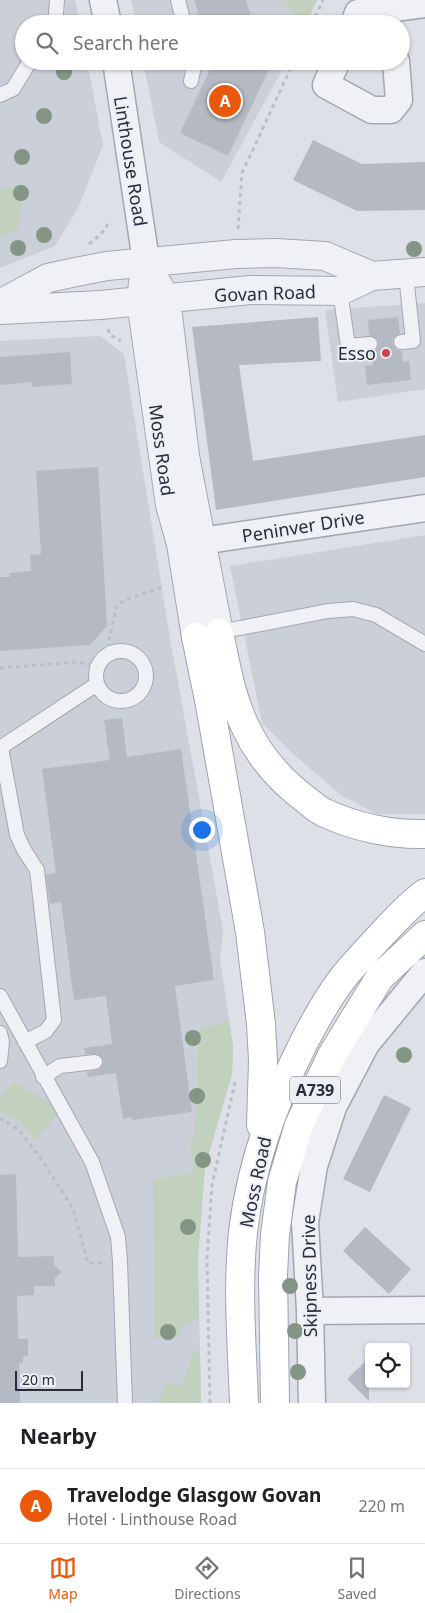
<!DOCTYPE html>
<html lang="en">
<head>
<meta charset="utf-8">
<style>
  body { margin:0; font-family:"Noto Sans",sans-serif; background:#f6f6f6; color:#202124 }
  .controls { position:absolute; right:15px; bottom:15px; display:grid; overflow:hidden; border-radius:5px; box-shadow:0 1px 4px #0004 }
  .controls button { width:45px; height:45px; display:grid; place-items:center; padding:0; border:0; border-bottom:1px solid #e0e0e0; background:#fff; color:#202124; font:25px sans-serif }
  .scale { position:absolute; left:15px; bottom:12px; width:68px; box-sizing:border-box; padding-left:5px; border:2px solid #272d3c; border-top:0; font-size:14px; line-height:18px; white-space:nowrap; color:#272d3c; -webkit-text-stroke:4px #eceff4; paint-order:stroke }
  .you { position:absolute; left:201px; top:829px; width:18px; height:18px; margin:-12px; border:4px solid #fff; border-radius:50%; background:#1a73e8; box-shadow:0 0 0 8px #1a73e833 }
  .badge { display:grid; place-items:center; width:32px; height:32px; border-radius:50%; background:#ea580c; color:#fff; font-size:16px; font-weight:700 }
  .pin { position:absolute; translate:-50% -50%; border:2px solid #fff; box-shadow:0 1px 5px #0006 }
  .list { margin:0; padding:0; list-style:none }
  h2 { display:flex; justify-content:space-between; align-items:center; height:65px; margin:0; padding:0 20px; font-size:21px }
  h2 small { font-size:16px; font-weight:400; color:#757577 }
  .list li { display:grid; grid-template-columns:32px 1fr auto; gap:15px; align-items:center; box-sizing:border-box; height:75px; padding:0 20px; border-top:1px solid #e0e0e0 }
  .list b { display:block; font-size:19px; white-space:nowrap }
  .list p { margin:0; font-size:16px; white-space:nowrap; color:#757577 }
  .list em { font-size:16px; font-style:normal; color:#757577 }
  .icon { flex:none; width:28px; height:28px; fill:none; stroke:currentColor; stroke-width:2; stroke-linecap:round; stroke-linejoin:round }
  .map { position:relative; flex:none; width:425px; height:1403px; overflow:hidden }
  .search { position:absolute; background:#fff; box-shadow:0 1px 4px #0004; left:15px; right:15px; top:15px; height:55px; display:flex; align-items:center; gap:12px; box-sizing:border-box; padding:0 18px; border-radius:28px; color:#757577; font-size:19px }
  .sheet { height:140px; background:#fff }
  nav { display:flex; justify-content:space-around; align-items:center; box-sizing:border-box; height:70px; border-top:1px solid #e0e0e0; background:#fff; font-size:14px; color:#757577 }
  nav a { display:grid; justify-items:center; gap:2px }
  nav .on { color:#ea580c }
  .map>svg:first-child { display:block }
  .built { fill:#cbcfd8 }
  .green { fill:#c2d0be }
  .building { fill:#b4b9c3 }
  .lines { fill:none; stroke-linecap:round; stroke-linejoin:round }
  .service-casing { stroke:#a3a7b0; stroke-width:16 }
  .minor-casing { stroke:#a3a7b0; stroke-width:29 }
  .tertiary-casing { stroke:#a3a7b0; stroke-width:30 }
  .primary-casing { stroke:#9da4b1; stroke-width:30 }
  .path { stroke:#bbbec5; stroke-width:3; stroke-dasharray:4 4; stroke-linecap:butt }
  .service { stroke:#eff1f5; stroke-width:14 }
  .minor { stroke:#eff1f5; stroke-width:26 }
  .tertiary { stroke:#eff1f5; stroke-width:28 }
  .primary { stroke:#fff; stroke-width:28 }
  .tree { fill:#839585 }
  .poi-dot { fill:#c74651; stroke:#eceff4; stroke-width:2 }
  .labels { text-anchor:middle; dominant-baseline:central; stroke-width:4; stroke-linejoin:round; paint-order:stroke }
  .shield { fill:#eceff4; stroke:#626773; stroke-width:1 }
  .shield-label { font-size:16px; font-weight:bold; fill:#272d3c }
  .street-label { font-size:18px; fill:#272d3c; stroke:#eceff4 }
  .poi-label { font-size:18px; fill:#272d3c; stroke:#eceff4; text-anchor:end }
</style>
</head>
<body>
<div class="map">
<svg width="425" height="1403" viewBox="0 0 425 1403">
  <rect width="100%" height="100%" fill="#dde0e6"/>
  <path class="built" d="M0,0H75L80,24H24V61H87L103,145L79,206L55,246L0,268Z
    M131,0H284L296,16L297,24H136Z
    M143,61H287L221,182L159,142Z
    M425,303V389L338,402L325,310Z
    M100,336L124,354L170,638L223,930L220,959L233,1046L232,1074L205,1167L198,1258L201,1403H0V341Z
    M425,535V814H377L342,796L292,753L262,723L230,566Z"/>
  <path class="green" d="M284,0H317L306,24H297L296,16Z
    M26,182L18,229L0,237V190Z
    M229,1021L233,1046L232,1074L205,1167L198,1258L199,1319L184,1324L177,1337L154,1338L153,1179L194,1173L190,1140L194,1139L197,1091L198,1032L201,1028Z
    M13,1082L51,1103L57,1115L35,1140L20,1121L0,1111V1099Z
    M200,1351L201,1403H158L167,1382L182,1386L193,1353Z"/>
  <path class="building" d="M194,0H246L254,24H202Z
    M214,61H273L228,156L180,133Z
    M313,140L362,164L425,162V210L357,211L293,180Z
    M318,317L321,361L239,365L253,461L425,435V477L216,510L192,327Z
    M398,317L400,333L393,338L392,343L397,350L402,351L403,362L409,361L411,380L367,385L365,366L373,365L371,353L378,348L379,344L377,339L369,335L368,320Z
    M70,352L72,384L32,387V382L0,385V357Z
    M98,467L107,626L90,645L0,651V577H10L9,573L31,571L30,555L41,554L36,471Z
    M122,718L127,757L181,749L214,980L175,986L192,1112L132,1120L131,1117L123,1119L116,1073L88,1077L87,1072L100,1069L103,1065L104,1061L98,1054H85L84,1048L112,1044L106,996L74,1000L61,902L50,904L46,875L56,873L42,769L110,760L104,720Z
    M384,1095L411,1108L370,1192L343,1179Z
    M16,1174L18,1257L54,1256V1265L61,1272L55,1278V1286H34V1295L17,1296L18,1339H28V1356L23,1357V1363H19L20,1403H0V1175Z
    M365,1227L411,1269L389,1294L343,1251Z
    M369,1358V1401L347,1379Z"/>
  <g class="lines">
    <defs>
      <path id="service" d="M178,0L184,24
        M55,24L57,0
        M191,81L195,61
        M0,95L13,89L30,61
        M340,291L348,346L370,344
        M401,342L413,341L406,275
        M214,633L328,611L353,609L376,615L425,644
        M96 676a25 25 0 1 1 50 0a25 25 0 1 1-50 0Z
        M0,748L97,684
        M1,748L17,835L24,850L37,870L54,1020L46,1031L25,1042
        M0,996L92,1162L118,1237L120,1262L125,1403
        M0,1033L2,1042L0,1061
        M43,1077L60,1066L95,1062"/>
      <path id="minor" d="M103,0L108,24
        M354,24L358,13L425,4
        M116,61L146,261
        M337,61L326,85L372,110H391L399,100L396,61
        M181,544L425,508
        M310,1311L425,1310
        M312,1403L310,1311L305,1222L314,1166L333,1107L366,1044L425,972"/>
      <path id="tertiary" d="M143,283L141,301L170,505L181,544L196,637
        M157,283L166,299L185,456L219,633
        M0,304L48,278L76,272L107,266L236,254L276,253L325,256L372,276
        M0,310L101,305L250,290L340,291L372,276L425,272"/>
      <path id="primary" d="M219,633C226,665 231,698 246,728C260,758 283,783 309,802C314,806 319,811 325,813C355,827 392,835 425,834
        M196,637L210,705L250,932L261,1024L263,1061L261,1125
        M244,1403C242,1346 237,1289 243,1232C251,1164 273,1103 304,1042C316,1019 329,995 346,974C358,960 371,946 384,932C397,918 410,904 425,893
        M275,1403L273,1275L275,1235L282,1182L299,1125L332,1055L380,977L425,935"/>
    </defs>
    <use href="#service" class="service-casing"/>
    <use href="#minor" class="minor-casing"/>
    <use href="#tertiary" class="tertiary-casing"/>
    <use href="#primary" class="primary-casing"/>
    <path class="path" d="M312,24L323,0
      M238,229L242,173L294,61
      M89,244L101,234L110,221
      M108,329L110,335L121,341
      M105,656L117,605L125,600L163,587
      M0,668L77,662L94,666
      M0,1118L19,1130L42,1160L73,1209L88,1263H102
      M210,1403L207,1259L212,1185L235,1082"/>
    <use href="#service" class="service"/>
    <use href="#minor" class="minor"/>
    <use href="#tertiary" class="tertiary"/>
    <use href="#primary" class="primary"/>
  </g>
  <g class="tree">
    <circle cx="64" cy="72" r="8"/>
    <circle cx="44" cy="116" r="8"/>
    <circle cx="22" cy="157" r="8"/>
    <circle cx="21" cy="193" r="8"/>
    <circle cx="44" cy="235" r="8"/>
    <circle cx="18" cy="248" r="8"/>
    <circle cx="414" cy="249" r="8"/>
    <circle cx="193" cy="1038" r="8"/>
    <circle cx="404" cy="1055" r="8"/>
    <circle cx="197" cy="1096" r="8"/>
    <circle cx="203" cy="1160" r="8"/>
    <circle cx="188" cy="1227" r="8"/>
    <circle cx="290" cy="1286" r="8"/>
    <circle cx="295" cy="1331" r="8"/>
    <circle cx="168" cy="1332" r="8"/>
    <circle cx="298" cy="1372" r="8"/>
  </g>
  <circle class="poi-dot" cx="386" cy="353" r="5"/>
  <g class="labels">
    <rect class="shield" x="290" y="1076.5" width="50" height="27" rx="4"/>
    <g class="shield-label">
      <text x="315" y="1090">A739</text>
    </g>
    <g class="street-label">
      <text transform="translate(131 161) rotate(81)">Linthouse Road</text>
      <text transform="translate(265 293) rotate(-2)">Govan Road</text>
      <text transform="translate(162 450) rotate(82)">Moss Road</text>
      <text transform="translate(303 526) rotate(-9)">Peninver Drive</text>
      <text transform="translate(255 1182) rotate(-78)">Moss Road</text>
      <text transform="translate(309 1276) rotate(-91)">Skipness Drive</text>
    </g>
    <g class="poi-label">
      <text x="376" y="353">Esso</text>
    </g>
  </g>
</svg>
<div class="controls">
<button><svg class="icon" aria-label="locate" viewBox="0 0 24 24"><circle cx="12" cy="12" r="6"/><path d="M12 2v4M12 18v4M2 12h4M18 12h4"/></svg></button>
</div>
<div class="scale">20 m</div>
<div class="you"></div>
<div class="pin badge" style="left:225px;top:101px">A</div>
<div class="search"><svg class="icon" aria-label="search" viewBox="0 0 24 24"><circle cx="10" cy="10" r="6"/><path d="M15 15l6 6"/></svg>Search here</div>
</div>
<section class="sheet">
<h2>Nearby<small></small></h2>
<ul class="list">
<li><span class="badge">A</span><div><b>Travelodge Glasgow Govan</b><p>Hotel · Linthouse Road</p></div><em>220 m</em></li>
</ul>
</section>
<nav>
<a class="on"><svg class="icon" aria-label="map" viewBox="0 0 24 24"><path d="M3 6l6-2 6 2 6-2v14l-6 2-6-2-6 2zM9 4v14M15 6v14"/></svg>Map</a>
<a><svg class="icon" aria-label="directions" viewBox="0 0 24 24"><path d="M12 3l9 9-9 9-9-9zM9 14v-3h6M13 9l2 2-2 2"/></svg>Directions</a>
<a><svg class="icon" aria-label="saved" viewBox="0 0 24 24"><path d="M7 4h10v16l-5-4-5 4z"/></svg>Saved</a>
</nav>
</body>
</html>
